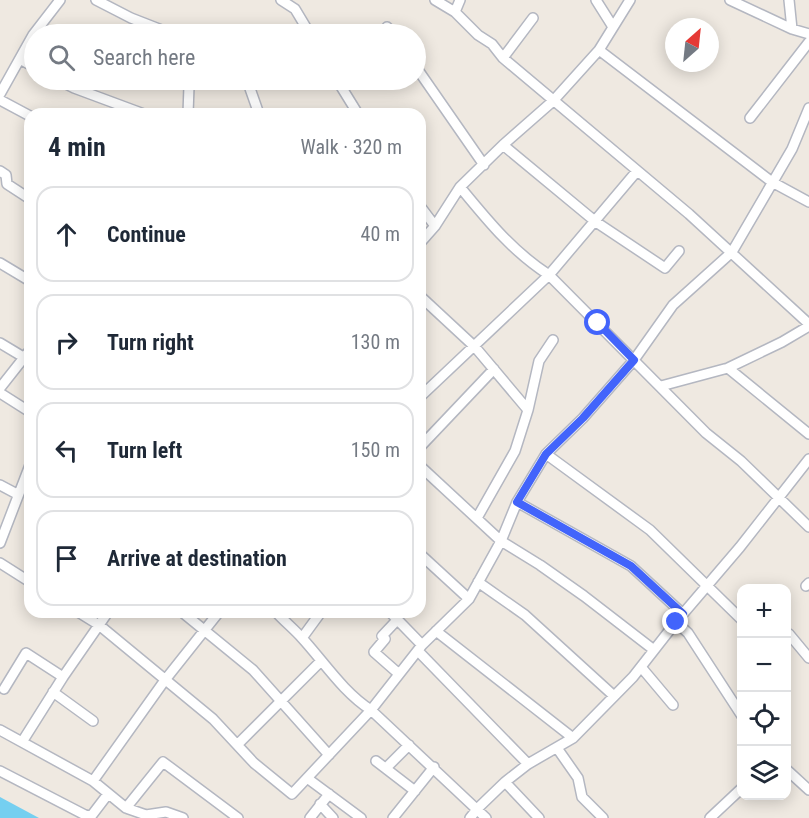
<!DOCTYPE html>
<html lang="en">
<head>
<meta charset="utf-8">
<style>
  body { margin:0; font-family:"Roboto Condensed",sans-serif; background:#f6f6f7; color:#1f2937 }
  .controls { position:absolute; right:18px; bottom:18px; display:grid; overflow:hidden; border-radius:12px; box-shadow:0 3px 15px #0003 }
  .controls button { width:54px; height:54px; display:grid; place-items:center; padding:0; border:0; border-bottom:2px solid #e0e1e3; background:#fff; color:#1f2937; font:30px sans-serif }
  .compass { position:absolute; left:665px; top:18px; width:54px; height:54px; border-radius:50%; background:#fff; box-shadow:0 3px 15px #0003; rotate:27deg }
  .stop { position:absolute; width:18px; height:18px; margin:-14px; border:4px solid #4264fb; border-radius:50%; background:#fff }
  .stop.end { background:#4264fb; border-color:#fff; box-shadow:0 2px 6px #0008 }
  .list { margin:0; padding:0; list-style:none }
  h2 { display:flex; justify-content:space-between; align-items:center; height:78px; margin:0; padding:0 24px; font-size:26px }
  h2 small { font-size:20px; font-weight:400; color:#747a83 }
  .list li { display:grid; grid-template-columns:39px 1fr auto; gap:18px; align-items:center; box-sizing:border-box; height:96px; margin:0 12px 12px; padding:0 12px; border:2px solid #e0e1e3; border-radius:18px }
  .list b { display:block; font-size:22px; white-space:nowrap }
  .list em { font-size:20px; font-style:normal; color:#747a83 }
  .icon { flex:none; width:33px; height:33px; fill:none; stroke:currentColor; stroke-width:2; stroke-linecap:round; stroke-linejoin:round }
  .map { position:relative; flex:none; width:809px; height:818px; overflow:hidden }
  .search { position:absolute; background:#fff; box-shadow:0 3px 15px #0003; left:24px; top:24px; width:402px; height:66px; display:flex; align-items:center; gap:15px; box-sizing:border-box; padding:0 21px; border-radius:33px; color:#747a83; font-size:22px }
  .panel { position:absolute; background:#fff; box-shadow:0 3px 15px #0003; left:24px; top:108px; width:402px; height:510px; border-radius:18px }
  .map>svg:first-child { display:block }
  .water { fill:#75cff0 }
  .lines { fill:none; stroke-linecap:round; stroke-linejoin:round }
  .minor-casing { stroke:#b4b7c1; stroke-width:12 }
  .minor { stroke:#fff; stroke-width:9 }
  .route { stroke:#4264fb; stroke-width:8 }
</style>
</head>
<body>
<div class="map">
<svg width="809" height="818" viewBox="0 0 809 818">
  <rect width="100%" height="100%" fill="#efe9e1"/>
  <path class="water" d="M0,797L39,818H0Z"/>
  <g class="lines">
    <defs>
      <path id="minor" d="M96,0L131,18L172,34
        M281,0L295,9L310,34
        M435,0L455,12L478,35L492,44L503,58L689,214L809,324
        M596,0L613,27
        M730,0L792,29L809,34
        M789,0L792,29
        M455,12L460,0
        M387,27L393,34
        M599,50L772,182L809,202
        M503,58L533,18
        M20,59L34,67
        M416,67L484,165
        M58,80L74,88L144,114
        M247,80L259,114
        M337,80L358,114
        M0,94L33,35L60,0
        M0,100L30,116
        M188,114L189,86
        M750,118L809,42
        M503,145L596,222L665,268L679,251
        M0,171L6,175L7,184L30,199
        M460,187C488,221 512,251 549,275L706,433L741,461L809,527
        M420,206L435,226
        M420,243L435,226L460,187L503,145L553,101L599,50L630,0
        M0,263L30,281
        M420,296L475,347L528,410
        M0,343L30,361
        M728,368L809,434
        M661,386L728,368L782,342L809,326
        M0,388L30,350
        M0,393L30,412
        M420,397L549,275L637,171
        M420,447L494,369
        M546,454L650,530L742,620
        M420,466L501,541L540,565L584,596L654,650
        M0,485L17,494
        M517,502L631,566L683,614
        M477,518L515,451L528,410L539,361L553,340
        M0,543L30,465
        M420,554L469,599
        M0,563L30,582
        M478,582L525,615L614,696
        M806,586L809,583
        M78,612L99,625L213,719L254,763L292,794L371,710L422,645L469,599L501,541L517,502L546,454L583,418L634,360L673,305L732,252L792,149L809,108
        M182,612L253,670L329,755
        M276,612C284,621 294,629 302,638C324,662 343,692 371,710L486,818
        M390,612L422,645
        M398,619L382,636L385,639L374,652L399,674
        M676,622L688,633L742,716
        M436,631L573,738
        M786,636L789,634L809,658
        M302,638L321,612
        M418,651L528,764
        M641,667L673,705
        M4,689L26,653L63,677
        M53,692L93,721
        M0,730L93,781L126,808L146,815L166,812L183,818
        M22,742L63,677L108,612
        M238,744L321,661
        M557,748L578,778L582,797L603,818
        M376,761L415,791
        M386,768L409,745
        M786,769L809,790
        M0,771L87,816L92,815L108,794
        M307,778L361,818
        M93,781L165,680L219,612
        M505,782L539,818
        M320,804L333,818
        M126,808L163,762L238,818
        M310,818L329,794
        M393,818L434,767
        M470,818L478,808L505,782L528,764L573,738L633,677L676,622L740,547L809,459
        M710,818L742,788"/>
    </defs>
    <use href="#minor" class="minor-casing"/>
    <use href="#minor" class="minor"/>
  </g>
  <g class="lines">
    <path class="route" d="M598,323L634,360L583,418L546,454L517,502L631,566L683,614L676,622"/>
  </g>
</svg>
<div class="controls">
<button>+</button>
<button>−</button>
<button><svg class="icon" aria-label="locate" viewBox="0 0 24 24"><circle cx="12" cy="12" r="6"/><path d="M12 2v4M12 18v4M2 12h4M18 12h4"/></svg></button>
<button><svg class="icon" aria-label="layers" viewBox="0 0 24 24"><path d="M12 4l9 5-9 5-9-5zM3 14l9 5 9-5"/></svg></button>
</div>
<svg class="compass" viewBox="-18 -18 36 36"><path d="M0-13l5 13h-10z" fill="#e53935"/><path d="M0 13l5-13h-10z" fill="#747a83"/></svg>
<div class="stop" style="left:598px;top:323px"></div>
<div class="stop end" style="left:676px;top:622px"></div>
<div class="search"><svg class="icon" aria-label="search" viewBox="0 0 24 24"><circle cx="10" cy="10" r="6"/><path d="M15 15l6 6"/></svg>Search here</div>
<section class="panel">
<h2>4 min<small>Walk · 320 m</small></h2>
<ul class="list">
<li><svg class="icon" aria-label="ahead" viewBox="0 0 24 24"><path d="M12 20V5M6 11l6-6 6 6"/></svg><div><b>Continue</b></div><em>40 m</em></li>
<li><svg class="icon" aria-label="right" viewBox="0 0 24 24"><path d="M7 20v-9h11M14 6l5 5-5 5"/></svg><div><b>Turn right</b></div><em>130 m</em></li>
<li><svg class="icon" aria-label="left" viewBox="0 0 24 24"><path d="M17 20v-9H6M10 6l-5 5 5 5"/></svg><div><b>Turn left</b></div><em>150 m</em></li>
<li><svg class="icon" aria-label="arrive" viewBox="0 0 24 24"><path d="M6 21V4h12l-3 4 3 4H6"/></svg><div><b>Arrive at destination</b></div></li>
</ul>
</section>
</div>
</body>
</html>
